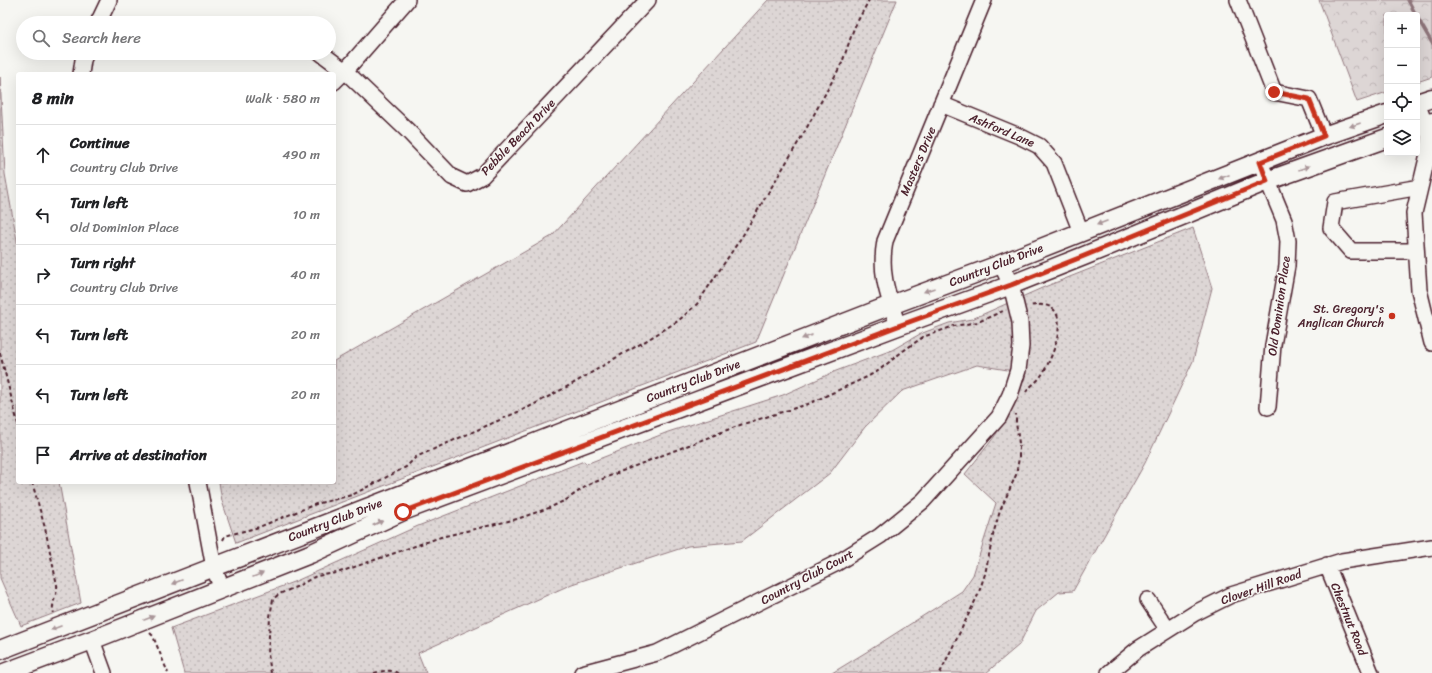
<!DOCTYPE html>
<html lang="en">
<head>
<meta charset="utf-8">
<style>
  body { margin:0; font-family:Sriracha,sans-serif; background:#f6f6f6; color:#202124 }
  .controls { position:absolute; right:12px; top:12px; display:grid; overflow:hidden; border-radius:4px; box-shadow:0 4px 16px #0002 }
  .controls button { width:36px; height:36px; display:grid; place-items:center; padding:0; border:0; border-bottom:1px solid #e0e0e0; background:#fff; color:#202124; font:20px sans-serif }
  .stop { position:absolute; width:12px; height:12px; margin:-9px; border:3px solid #c8321e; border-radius:50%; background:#fff }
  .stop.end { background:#c8321e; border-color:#fff; box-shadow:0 1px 4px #0008 }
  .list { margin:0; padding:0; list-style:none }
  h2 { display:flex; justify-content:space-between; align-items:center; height:52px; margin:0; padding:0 16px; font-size:17px }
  h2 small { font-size:13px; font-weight:400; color:#757577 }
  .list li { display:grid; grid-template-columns:26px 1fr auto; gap:12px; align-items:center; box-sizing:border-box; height:60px; padding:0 16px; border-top:1px solid #e0e0e0 }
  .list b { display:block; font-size:15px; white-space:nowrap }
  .list p { margin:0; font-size:13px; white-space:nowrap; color:#757577 }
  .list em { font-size:13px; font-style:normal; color:#757577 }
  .icon { flex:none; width:22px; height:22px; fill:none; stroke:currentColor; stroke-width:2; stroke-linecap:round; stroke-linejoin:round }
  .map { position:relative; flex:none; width:1432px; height:673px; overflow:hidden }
  .search { position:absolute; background:#fff; box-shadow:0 4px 16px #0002; left:16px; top:16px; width:320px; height:44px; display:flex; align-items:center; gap:10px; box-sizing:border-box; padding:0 14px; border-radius:22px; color:#757577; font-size:15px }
  .panel { position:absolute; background:#fff; box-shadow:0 4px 16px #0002; left:16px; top:72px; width:320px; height:412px; border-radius:4px }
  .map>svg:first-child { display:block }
  .grass { fill:url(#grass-dots); stroke:#947a80 }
  .forest { fill:url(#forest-crowns); stroke:#947a80 }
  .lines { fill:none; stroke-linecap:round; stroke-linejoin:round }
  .stream { stroke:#8e747a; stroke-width:3.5 }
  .minor-casing { stroke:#4a1f2b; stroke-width:18 }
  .major-casing { stroke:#4a1f2b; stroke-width:21 }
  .path { stroke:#4a1f2b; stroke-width:2; stroke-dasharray:4 3; stroke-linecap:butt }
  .minor { stroke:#f6f6f2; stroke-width:15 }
  .major { stroke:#f6f6f2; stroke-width:18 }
  .oneway { fill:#a99598 }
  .route { stroke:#c8321e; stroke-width:5 }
  .poi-dot { fill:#c8321e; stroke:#f6f6f2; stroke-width:1.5 }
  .labels { text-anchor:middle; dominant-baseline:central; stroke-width:3; stroke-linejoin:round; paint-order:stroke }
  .street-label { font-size:12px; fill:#4a1f2b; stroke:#f6f6f2 }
  .poi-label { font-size:12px; fill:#4a1f2b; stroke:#f6f6f2; text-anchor:end }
</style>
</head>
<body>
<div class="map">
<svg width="1432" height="673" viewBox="0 0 1432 673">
  <defs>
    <pattern id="grass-dots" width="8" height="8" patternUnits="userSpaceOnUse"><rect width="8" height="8" fill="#ddd6d5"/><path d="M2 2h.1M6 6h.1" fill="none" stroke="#bfb7b7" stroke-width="1.8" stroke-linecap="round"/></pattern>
    <pattern id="forest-crowns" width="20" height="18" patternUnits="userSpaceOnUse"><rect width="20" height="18" fill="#ddd6d5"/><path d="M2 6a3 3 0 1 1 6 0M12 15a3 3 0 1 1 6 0" fill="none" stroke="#bfb7b7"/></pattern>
  </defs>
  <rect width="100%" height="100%" fill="#f6f6f2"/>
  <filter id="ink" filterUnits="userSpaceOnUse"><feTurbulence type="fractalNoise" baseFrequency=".025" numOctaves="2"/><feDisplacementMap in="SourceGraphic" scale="8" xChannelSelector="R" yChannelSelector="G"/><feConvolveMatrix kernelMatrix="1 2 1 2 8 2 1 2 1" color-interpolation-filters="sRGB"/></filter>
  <g filter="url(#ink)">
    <path class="grass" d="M768,0H897L756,342L236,543L222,501L219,482H334V361L552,236Z
      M0,77L5,174L18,246V482H59L81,603L21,626L0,578Z
      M1193,228L1212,288L1193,361L1145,463L1073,591L1059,592L1036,611L1019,645L986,673H832L868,651L962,591L973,575L996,503L965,474C992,440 1014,416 1026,373L977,365L902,391L865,427L830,473L742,541L688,546L572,584L418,653L426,673H184L171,628L296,581L418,526L584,461L586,464L668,432L783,395L836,371L892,350L920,334L949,323L972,319L1042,288Z"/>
    <path class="forest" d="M1319,0H1432V77L1417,82V15H1387V92L1357,102Z"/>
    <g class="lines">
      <path class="stream" d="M1408,0L1416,15
        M1417,17L1432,43"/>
      <defs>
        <path id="minor" d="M1238,0L1274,92L1309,99L1324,136
          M98,23L109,0
          M321,53L345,71L407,130L452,177L467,184L482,176L648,0
          M81,74L83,60L86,53
          M334,82L345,71L407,0
          M1417,103L1429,135L1428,154L1414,213L1419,290L1432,343
          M941,104L1019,136L1039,146L1054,163L1081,232
          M1260,162L1284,220L1288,241L1287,266L1273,345L1268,407
          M1416,251H1351L1331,228L1335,202L1420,187
          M898,326C888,295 879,273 885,241L984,0
          M198,482L214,568L222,589
          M1327,565L1371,673
          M1148,600L1168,630
          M92,640L104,673
          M582,673L657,653L837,563L880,536L923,501L999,417L1010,395L1018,370L1021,346L1020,322L1011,285L1001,264
          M1109,673L1138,649L1195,613L1231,595L1342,561L1432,547"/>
        <path id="major" d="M1417,103L1432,98
          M1417,127L1432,122
          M0,650L891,305L1001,264L1324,136L1387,114
          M4,673L92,640L310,554L403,511L898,326L1011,285L1084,256L1267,181L1387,138"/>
      </defs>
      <use href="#minor" class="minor-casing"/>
      <use href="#major" class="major-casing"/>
      <path class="path" d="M0,353L18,424
        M1026,392C1030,386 1037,382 1041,376C1050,363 1068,322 1053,309C1047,303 1036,305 1029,306
        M32,482L45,528L57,585C58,595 50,604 54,613
        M223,540L225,536L259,527L316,504L352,495L406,467L416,457L529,407L576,382L619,356L644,342L678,321L697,304L743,235L805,131L842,63L854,28L869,0
        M150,633L153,636L168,673
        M271,673L268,654L270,617L273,599L279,594L296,587L316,576L337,573L441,537L517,519L549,508L566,500L588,485L612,475L740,425L808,404L867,377L878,371L903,351L923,337L954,326L978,322L1003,311
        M374,673C382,671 391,669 398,673
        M940,673L978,595L985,574L994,531L1000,511L1016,475L1019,458V443L1016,423V414"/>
      <use href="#minor" class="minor"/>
      <use href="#major" class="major"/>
    </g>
    <defs><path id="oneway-solid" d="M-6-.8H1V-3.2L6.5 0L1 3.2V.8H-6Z"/></defs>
    <g class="oneway">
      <use href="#oneway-solid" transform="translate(1355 125) rotate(161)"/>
      <use href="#oneway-solid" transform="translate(1304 168) rotate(-20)"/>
      <use href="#oneway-solid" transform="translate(1224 177) rotate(159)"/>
      <use href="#oneway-solid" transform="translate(1102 223) rotate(159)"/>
      <use href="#oneway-solid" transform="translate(929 290) rotate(160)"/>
      <use href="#oneway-solid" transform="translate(807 337) rotate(159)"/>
      <use href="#oneway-solid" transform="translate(378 523) rotate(-25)"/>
      <use href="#oneway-solid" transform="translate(258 575) rotate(-22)"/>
      <use href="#oneway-solid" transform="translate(177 582) rotate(159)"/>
      <use href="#oneway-solid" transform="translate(149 618) rotate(-21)"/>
      <use href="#oneway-solid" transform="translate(56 628) rotate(159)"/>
    </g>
  </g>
  <g class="lines" filter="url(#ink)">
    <path class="route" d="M403,512L898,326L1011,285L1084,256L1267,181L1260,162L1324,136L1309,99L1274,92"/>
  </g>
  <circle class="poi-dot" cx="1392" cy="316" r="4"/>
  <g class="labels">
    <g class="street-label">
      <text transform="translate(1002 130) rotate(23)">Ashford Lane</text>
      <text transform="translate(518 137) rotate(-46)">Pebble Beach Drive</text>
      <text transform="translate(918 161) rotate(-67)">Masters Drive</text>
      <text transform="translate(996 265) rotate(-21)">Country Club Drive</text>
      <text transform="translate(1279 306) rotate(-82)">Old Dominion Place</text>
      <text transform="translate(693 381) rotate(-21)">Country Club Drive</text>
      <text transform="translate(335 520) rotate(-21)">Country Club Drive</text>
      <text transform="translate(807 577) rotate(-28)">Country Club Court</text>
      <text transform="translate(1261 587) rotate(-19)">Clover Hill Road</text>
      <text transform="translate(1349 619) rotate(68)">Chestnut Road</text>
    </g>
    <g class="poi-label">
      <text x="1384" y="309">St. Gregory's<tspan x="1384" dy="14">Anglican Church</tspan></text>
    </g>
  </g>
</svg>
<div class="controls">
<button>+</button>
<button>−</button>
<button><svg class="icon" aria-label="locate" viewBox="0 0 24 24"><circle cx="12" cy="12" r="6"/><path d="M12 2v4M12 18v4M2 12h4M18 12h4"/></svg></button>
<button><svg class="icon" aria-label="layers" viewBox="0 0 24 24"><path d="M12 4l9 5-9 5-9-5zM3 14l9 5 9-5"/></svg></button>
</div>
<div class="stop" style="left:403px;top:512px"></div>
<div class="stop end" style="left:1274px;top:92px"></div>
<div class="search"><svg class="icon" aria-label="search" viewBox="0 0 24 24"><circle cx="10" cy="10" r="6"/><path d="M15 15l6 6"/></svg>Search here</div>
<section class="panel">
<h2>8 min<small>Walk · 580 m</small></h2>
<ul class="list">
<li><svg class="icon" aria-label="ahead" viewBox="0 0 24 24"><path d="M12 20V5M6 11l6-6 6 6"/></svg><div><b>Continue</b><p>Country Club Drive</p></div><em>490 m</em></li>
<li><svg class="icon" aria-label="left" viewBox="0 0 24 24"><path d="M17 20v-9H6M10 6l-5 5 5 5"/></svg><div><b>Turn left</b><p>Old Dominion Place</p></div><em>10 m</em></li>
<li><svg class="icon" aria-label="right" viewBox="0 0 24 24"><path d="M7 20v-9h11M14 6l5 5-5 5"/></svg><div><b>Turn right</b><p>Country Club Drive</p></div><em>40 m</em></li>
<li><svg class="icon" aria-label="left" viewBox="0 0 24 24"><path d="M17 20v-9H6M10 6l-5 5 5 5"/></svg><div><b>Turn left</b></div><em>20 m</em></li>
<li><svg class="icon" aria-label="left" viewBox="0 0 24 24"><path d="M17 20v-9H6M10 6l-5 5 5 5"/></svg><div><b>Turn left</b></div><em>20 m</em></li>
<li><svg class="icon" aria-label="arrive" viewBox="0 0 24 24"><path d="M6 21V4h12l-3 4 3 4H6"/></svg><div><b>Arrive at destination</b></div></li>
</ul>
</section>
</div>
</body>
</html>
